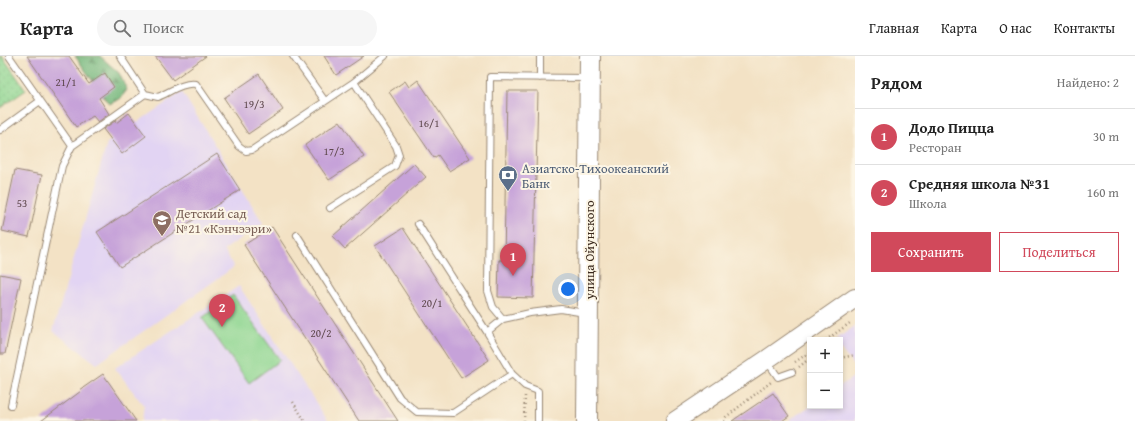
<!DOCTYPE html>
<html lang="ru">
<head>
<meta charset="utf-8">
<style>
  body { margin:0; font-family:"Gentium Book Plus",serif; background:#f6f6f6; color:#222 }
  .controls { position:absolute; right:12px; bottom:12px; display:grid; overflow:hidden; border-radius:0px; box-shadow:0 2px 6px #0003 }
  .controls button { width:36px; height:36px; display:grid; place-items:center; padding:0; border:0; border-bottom:1px solid #e0e0e0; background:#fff; color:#222; font:20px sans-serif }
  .you { position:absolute; left:568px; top:233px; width:14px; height:14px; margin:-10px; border:3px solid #fff; border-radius:50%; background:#1a73e8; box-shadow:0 0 0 6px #1a73e833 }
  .badge { display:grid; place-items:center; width:26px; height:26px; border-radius:50%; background:#d1495b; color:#fff; font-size:13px; font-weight:700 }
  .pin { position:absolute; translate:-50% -33px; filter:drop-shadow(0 1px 2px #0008) }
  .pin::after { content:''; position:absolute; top:21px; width:14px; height:12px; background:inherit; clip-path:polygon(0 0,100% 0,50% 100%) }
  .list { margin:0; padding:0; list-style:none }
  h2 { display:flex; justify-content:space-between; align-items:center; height:52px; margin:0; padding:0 16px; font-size:17px }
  h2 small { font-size:13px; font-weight:400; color:#767676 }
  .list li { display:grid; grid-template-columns:26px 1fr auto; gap:12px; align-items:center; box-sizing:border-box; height:56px; padding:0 16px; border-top:1px solid #e0e0e0 }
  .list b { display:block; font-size:15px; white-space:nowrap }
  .list p { margin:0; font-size:13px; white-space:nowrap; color:#767676 }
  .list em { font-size:13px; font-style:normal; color:#767676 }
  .actions { display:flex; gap:8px; padding:12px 16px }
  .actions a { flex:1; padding:9px 0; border:1px solid #d1495b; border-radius:0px; text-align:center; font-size:14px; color:#d1495b }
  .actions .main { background:#d1495b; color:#fff }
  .icon { flex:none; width:22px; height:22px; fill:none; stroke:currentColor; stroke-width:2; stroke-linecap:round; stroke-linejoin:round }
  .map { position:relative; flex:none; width:855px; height:365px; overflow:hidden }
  header { display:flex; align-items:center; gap:24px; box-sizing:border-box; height:56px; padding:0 20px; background:#fff; border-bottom:1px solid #e0e0e0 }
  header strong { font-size:19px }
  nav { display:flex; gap:22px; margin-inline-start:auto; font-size:14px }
  .search { width:280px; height:36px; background:#f6f6f6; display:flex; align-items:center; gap:10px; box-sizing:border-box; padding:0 14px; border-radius:22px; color:#767676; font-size:15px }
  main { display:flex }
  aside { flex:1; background:#fff }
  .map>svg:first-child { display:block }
  .built { fill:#e2d4f3 }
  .green { fill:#8cd590; stroke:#648057 }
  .forest { fill:url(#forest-firs); stroke:#56704c }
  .park { fill:url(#park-dots); stroke:#648057 }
  .building { fill:#c6a2d9 }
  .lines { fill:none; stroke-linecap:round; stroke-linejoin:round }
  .lane-casing { stroke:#978672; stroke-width:8 }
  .secondary-casing { stroke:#978672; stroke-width:20 }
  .primary-casing { stroke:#978672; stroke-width:22 }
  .path { stroke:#978672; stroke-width:2.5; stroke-dasharray:1 3; stroke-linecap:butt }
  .lane { stroke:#fff; stroke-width:6 }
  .secondary { stroke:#fff; stroke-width:18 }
  .primary { stroke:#fff; stroke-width:20 }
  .labels { text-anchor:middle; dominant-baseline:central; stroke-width:4; stroke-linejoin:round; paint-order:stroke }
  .number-label { font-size:11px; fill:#5e484d }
  .service-label { font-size:13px; fill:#4e5e75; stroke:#fcf5e5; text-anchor:start }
  .education-label { font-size:13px; fill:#785e54; stroke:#fcf5e5; text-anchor:start }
  .street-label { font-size:13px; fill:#3b2a1e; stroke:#fcf5e5 }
</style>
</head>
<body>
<header>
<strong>Карта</strong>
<div class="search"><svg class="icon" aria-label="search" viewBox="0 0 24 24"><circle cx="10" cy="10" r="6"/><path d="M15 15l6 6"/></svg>Поиск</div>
<nav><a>Главная</a><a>Карта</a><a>О нас</a><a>Контакты</a></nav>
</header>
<main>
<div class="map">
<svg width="855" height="365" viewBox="0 0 855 365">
  <defs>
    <pattern id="forest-firs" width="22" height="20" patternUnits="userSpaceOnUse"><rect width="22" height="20" fill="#71b67a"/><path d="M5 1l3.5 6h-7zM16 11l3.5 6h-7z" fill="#5e9463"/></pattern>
    <pattern id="park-dots" width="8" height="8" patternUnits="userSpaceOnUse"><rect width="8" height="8" fill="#8cd590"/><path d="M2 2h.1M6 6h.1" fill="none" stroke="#7ab77c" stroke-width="1.8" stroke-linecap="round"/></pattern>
  </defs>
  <rect width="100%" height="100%" fill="#fcf5e5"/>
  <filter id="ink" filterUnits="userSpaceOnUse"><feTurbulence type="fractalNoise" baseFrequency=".025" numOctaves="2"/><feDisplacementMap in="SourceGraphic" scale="8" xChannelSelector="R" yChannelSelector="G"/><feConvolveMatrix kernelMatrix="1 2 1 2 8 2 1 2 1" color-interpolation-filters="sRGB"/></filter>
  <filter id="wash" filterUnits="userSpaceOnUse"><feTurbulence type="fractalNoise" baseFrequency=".012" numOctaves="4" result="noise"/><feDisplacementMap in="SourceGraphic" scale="16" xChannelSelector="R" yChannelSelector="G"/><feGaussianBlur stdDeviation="0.9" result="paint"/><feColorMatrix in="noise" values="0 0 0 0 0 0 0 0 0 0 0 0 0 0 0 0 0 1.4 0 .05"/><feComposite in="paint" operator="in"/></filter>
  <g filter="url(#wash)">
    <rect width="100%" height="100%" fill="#f3e2c5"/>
    <path class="built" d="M182,36L263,167L224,194L234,211L97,308L53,275L107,87Z
      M239,230L328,365H142L144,350L115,312Z
      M855,270V312L840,292V284H835Z
      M855,320V365H788L810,350H840V330Z"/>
    <path class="green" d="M233,239L280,304L249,327L202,262Z"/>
    <path class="forest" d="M75,0H100L119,17L127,34L120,43L109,48Z"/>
    <path class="park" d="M0,0H2L26,34L0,52Z"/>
    <g id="blocks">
      <path class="building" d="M27,0H69L89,28L105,17L114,31L99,42L109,58L98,66L93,60L76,71Z
        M155,0H206L173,24Z
        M324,0H364L336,19Z
        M259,18L283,54L248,78L224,42Z
        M418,24L470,102L449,115L438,99L434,102L389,36L405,25L409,31Z
        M507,35H538L533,242L498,241L499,204H504Z
        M129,57L146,80L122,98L103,73L115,65L116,67Z
        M340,65L364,101L329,124L305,89Z
        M217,98L240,134L120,211L97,176Z
        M414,108L426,121L345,193L333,180Z
        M15,114L42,119L29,181L2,175Z
        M272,171L398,365H359L244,189Z
        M403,172L489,304L461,322L375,190Z
        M0,218L21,222L5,298H0Z
        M103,318L136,365H41L81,335L80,334Z
        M773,337L789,360L782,365H732Z"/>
    </g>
  </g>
  <g filter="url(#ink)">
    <use href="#blocks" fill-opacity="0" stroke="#978672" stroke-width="1"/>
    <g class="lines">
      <defs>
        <path id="lane" d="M9,0L72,90L62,110L11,349
          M120,0L145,38L158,41C170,36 183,26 196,28L239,90L246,95L252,94L354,26L385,0
          M293,0L325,45
          M540,22V0
          M0,74L40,45
          M72,90L145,38
          M330,152L395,110L399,99L396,90L354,26
          M418,168L487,276L503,263L530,257L561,253L585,257
          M297,179L400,342L417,356L453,357L512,318L487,276
          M503,263L493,251L488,235L490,21L587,22
          M767,305L778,321L792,316
          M512,318L525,330L538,335V365"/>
        <path id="secondary" d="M675,365L766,304L855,242"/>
        <path id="primary" d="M587,365L590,0"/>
      </defs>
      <use href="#lane" class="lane-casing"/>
      <use href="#secondary" class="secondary-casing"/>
      <use href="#primary" class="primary-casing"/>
      <path class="path" d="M826,284L850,267
        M840,302L855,299
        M795,306L810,296
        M799,311L810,302
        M293,346L305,365
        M524,365L525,340
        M724,365L726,361L771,326"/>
      <use href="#lane" class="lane"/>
      <use href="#secondary" class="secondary"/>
      <use href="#primary" class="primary"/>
    </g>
  </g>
  <defs>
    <symbol id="bank-pin" viewBox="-11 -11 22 30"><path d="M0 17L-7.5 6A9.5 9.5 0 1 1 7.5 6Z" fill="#5c6f8a" stroke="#fcf5e5"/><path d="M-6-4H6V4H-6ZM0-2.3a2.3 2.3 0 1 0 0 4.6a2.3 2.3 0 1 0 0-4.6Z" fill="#fff"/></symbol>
    <symbol id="school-pin" viewBox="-11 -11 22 30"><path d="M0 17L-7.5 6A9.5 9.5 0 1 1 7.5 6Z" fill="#8d6e63" stroke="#fcf5e5"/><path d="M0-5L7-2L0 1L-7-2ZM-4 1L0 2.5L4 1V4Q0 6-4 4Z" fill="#fff"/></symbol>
  </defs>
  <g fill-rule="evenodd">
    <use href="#bank-pin" x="497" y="108" width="22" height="30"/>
    <use href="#school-pin" x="151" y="153" width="22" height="30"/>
  </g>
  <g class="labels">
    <g class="number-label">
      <text x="66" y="26">21/1</text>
      <text x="254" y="48">19/3</text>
      <text x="429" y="67">16/1</text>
      <text x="334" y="95">17/3</text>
      <text x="22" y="147">53</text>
      <text x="432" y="247">20/1</text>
      <text x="321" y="277">20/2</text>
    </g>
    <g class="service-label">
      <text x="522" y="112">Азиатско-Тихоокеанский<tspan x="522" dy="15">Банк</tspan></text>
    </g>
    <g class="education-label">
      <text x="176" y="157">Детский сад<tspan x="176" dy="15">№21 «Кэнчээри»</tspan></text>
    </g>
    <g class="street-label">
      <text transform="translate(589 194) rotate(-90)">улица Ойунского</text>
    </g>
  </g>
</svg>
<div class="controls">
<button>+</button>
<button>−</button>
</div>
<div class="you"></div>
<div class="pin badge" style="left:513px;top:220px">1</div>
<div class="pin badge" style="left:222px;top:271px">2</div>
</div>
<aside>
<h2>Рядом<small>Найдено: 2</small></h2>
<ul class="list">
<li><span class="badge">1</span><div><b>Додо Пицца</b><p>Ресторан</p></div><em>30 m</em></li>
<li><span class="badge">2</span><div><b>Средняя школа №31</b><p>Школа</p></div><em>160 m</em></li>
</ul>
<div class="actions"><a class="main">Сохранить</a><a>Поделиться</a></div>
</aside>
</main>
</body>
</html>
